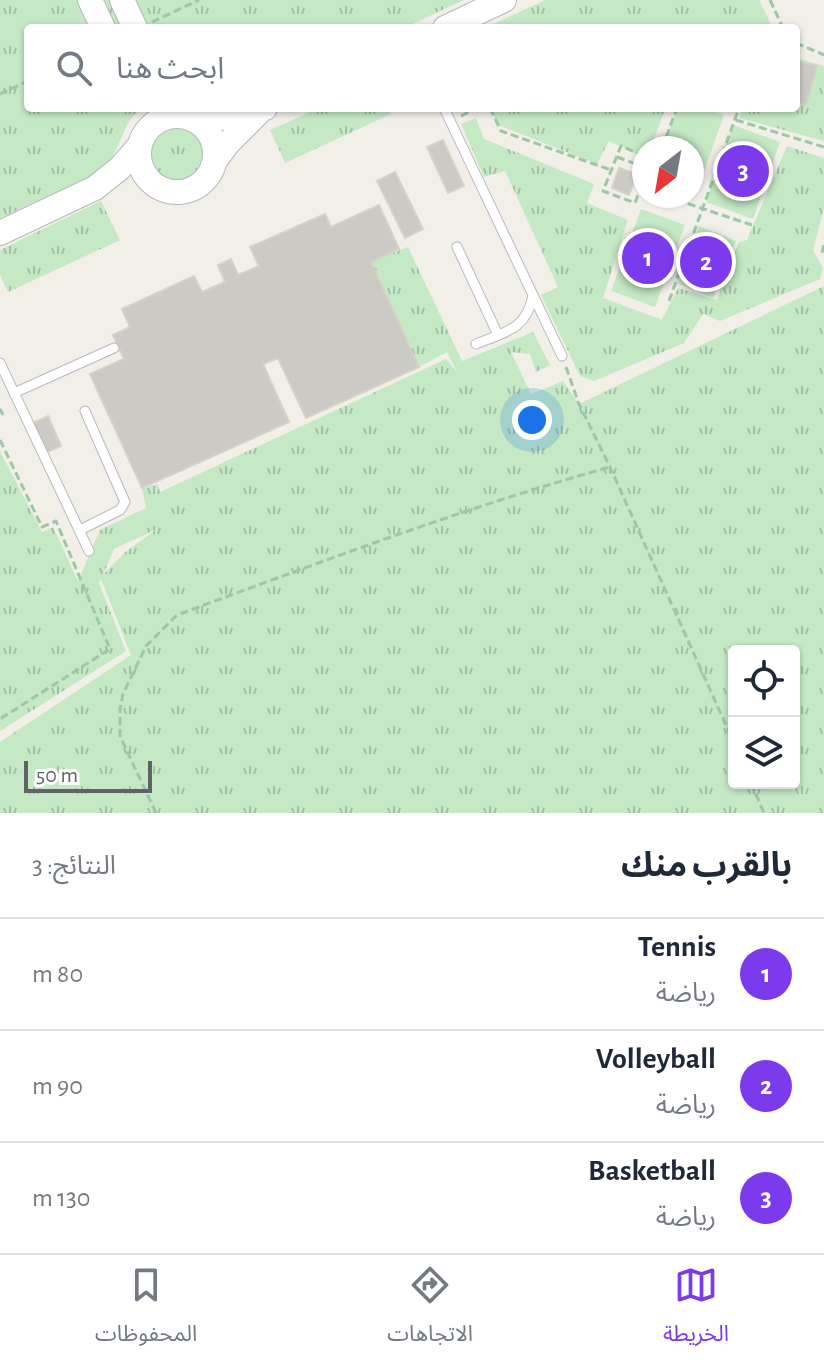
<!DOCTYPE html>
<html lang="ar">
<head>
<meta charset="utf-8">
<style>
  body { margin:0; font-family:"Alegreya Sans","Noto Sans Arabic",sans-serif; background:#f2f2f3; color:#1f2937; direction:rtl }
  .controls { position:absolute; right:24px; bottom:24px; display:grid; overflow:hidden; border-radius:8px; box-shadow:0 2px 6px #0004 }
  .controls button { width:72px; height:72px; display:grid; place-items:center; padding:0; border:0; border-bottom:2px solid #e0e1e3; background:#fff; color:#1f2937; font:40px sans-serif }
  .compass { position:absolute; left:632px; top:136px; width:72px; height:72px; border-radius:50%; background:#fff; box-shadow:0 2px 6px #0004; rotate:211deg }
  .scale { position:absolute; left:24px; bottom:20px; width:128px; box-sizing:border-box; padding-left:8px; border:4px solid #5f6368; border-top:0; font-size:22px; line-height:28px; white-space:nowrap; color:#5f6368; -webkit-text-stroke:6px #fff; paint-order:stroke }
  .you { position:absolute; left:532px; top:420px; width:28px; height:28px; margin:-20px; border:6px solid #fff; border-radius:50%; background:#1a73e8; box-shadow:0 0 0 12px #1a73e833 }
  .badge { display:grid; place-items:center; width:52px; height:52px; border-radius:50%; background:#7c3aed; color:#fff; font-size:26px; font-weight:700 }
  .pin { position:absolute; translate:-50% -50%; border:4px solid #fff; box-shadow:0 2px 8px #0006 }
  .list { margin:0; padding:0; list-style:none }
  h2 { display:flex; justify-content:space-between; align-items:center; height:104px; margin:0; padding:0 32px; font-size:34px }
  h2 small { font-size:26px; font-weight:400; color:#747a83 }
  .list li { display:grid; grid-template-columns:52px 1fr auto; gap:24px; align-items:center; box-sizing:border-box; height:112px; padding:0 32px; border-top:2px solid #e0e1e3 }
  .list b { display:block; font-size:30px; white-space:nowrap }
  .list p { margin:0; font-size:26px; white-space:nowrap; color:#747a83 }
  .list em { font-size:26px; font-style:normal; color:#747a83 }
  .icon { flex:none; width:44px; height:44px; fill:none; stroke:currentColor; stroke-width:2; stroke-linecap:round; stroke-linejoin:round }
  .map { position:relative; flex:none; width:824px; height:813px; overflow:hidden; direction:ltr }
  .search { position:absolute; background:#fff; box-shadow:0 2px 6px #0004; left:24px; right:24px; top:24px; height:88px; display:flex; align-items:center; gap:20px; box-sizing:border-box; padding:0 28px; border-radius:8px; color:#747a83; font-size:30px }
  .sheet { height:440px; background:#fff }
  nav { display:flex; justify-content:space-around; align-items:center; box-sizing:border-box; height:112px; border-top:2px solid #e0e1e3; background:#fff; font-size:22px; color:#747a83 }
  nav a { display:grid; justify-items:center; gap:4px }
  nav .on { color:#7c3aed }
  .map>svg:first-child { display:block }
  .grass { fill:url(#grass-tufts); fill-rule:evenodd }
  .garden { fill:#c5e8c5 }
  .building { fill:#cccac5; stroke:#d6d1c6; stroke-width:2 }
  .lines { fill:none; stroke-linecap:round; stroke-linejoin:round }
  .service-casing { stroke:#b5b8bc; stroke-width:11 }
  .tertiary-casing { stroke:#b5b8bc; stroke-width:26 }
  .path { stroke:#9cc7a9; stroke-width:3; stroke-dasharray:8 4; stroke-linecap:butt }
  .service { stroke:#fff; stroke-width:9 }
  .tertiary { stroke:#fff; stroke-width:24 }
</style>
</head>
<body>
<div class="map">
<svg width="824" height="813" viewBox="0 0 824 813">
  <defs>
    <pattern id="grass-tufts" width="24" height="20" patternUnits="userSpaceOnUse" patternTransform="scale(2)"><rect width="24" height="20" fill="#c5e8c5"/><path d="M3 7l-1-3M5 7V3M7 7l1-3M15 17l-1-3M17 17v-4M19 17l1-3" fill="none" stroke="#a3c0a4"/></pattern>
  </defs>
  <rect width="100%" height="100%" fill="#f1efe8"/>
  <path class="grass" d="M0,0H464L404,28H28V108H141L129,121L113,156L99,172L0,218Z
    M545,0H759L773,28H485Z
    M796,58L824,66V141L739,118L743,108H796Z
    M319,108H388L391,114L285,163L270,130Z
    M490,108H666L650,148H644V157L609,141L597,164L498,125Z
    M476,118L484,139L594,184L587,203L628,220L603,298L662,320L678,288L717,300L739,242L747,240L787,146L824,158V208L813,250L823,268L820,279L720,321L703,314L684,343L594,381L580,376L541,295L558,287L505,171L484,177L461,124Z
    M145 151a30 30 0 1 1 60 0a30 30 0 1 1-60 0Z
    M101,201L120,240L8,292L0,275V250Z
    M408,247L462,361L533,332L550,365L536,372L530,354L511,352L531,394L563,381L579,404L824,286V813H0V742L131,655L101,579L99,583L126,651L0,731V451L42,532L53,527L78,581L100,530L146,508L142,488L158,484L160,492L446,359L457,372L447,352L419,367L371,262ZM157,529L124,553L103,575L114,549ZM734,651H794V783H734Z"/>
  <path class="garden" d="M677,108H705L724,115L695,197L692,195V148H663Z
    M733,125L780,142L753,219L706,202Z
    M641,209L685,225L655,307L611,291Z
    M699,226L736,241L713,298L677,283Z"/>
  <path class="building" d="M796,61L817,66L806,105L796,102Z
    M443,140L464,186L448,193L427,147Z
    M619,168L637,174L629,195L612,188Z
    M395,172L423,229L405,238L377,181Z
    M379,205L399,249L371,262L419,367L306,418L278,358L263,364L289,422L142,488L90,374L124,359L113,335L130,327L122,309L194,276L202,292L225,282L218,265L231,259L238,275L259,266L250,247L325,214L331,227Z
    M48,416L61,446L47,452L33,423Z"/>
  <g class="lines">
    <defs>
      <path id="service" d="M444,108L562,356
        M457,247L498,335
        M476,344C505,332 526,330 533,296
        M0,363L89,551
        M14,393L114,348
        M80,530L120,510L125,502L85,411"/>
      <path id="tertiary" d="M90,0L103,28
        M122,0L135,28
        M445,28L504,0
        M139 154a38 38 0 1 1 76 0a38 38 0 1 1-76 0Z
        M194,120L216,119L265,108
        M214,162L228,143L260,111
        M0,233L95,188L120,168L140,145"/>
    </defs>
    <use href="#service" class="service-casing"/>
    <use href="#tertiary" class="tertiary-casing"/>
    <path class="path" d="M770,0L783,28
      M152,22L199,0
      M796,43L824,55
      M0,94L28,81
      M490,108L501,131L611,170
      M461,116L477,108
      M736,120L824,147
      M662,148L677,108
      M644,156L621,146L603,191L635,203L644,179
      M617,157L644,167
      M665,196L752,225
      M824,245L822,253L824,254
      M669,301L739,108
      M566,367L579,404L610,467L734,743
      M0,409L3,415
      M0,440L42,527L56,521L110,649L0,719
      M751,783L764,813
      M156,813L120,736V709L123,694L146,646L177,615C321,562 463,508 610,467"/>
    <use href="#service" class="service"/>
    <use href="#tertiary" class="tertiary"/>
  </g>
</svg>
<div class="controls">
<button><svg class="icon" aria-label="locate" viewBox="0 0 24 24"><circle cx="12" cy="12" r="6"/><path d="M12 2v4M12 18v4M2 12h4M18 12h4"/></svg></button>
<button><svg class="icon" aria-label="layers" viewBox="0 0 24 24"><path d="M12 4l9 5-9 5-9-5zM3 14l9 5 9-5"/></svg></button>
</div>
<svg class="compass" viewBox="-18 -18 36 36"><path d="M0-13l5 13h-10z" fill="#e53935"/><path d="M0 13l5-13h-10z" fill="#747a83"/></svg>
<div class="scale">50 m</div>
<div class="you"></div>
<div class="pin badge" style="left:648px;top:258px">1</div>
<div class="pin badge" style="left:706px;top:262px">2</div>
<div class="pin badge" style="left:743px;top:171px">3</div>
<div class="search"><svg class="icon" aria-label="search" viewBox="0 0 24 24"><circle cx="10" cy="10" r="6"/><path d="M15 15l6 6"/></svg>ابحث هنا</div>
</div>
<section class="sheet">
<h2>بالقرب منك<small>النتائج: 3</small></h2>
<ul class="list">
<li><span class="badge">1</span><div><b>Tennis</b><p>رياضة</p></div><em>80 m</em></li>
<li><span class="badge">2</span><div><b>Volleyball</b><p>رياضة</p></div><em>90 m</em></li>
<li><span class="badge">3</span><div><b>Basketball</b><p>رياضة</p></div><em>130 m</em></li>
</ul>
</section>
<nav>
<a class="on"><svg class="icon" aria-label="map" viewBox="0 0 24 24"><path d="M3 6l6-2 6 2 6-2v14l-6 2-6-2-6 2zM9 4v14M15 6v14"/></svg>الخريطة</a>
<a><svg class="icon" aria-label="directions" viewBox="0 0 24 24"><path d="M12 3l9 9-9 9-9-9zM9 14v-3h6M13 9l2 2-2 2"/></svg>الاتجاهات</a>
<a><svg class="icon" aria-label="saved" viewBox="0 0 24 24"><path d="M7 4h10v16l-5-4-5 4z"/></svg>المحفوظات</a>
</nav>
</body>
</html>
